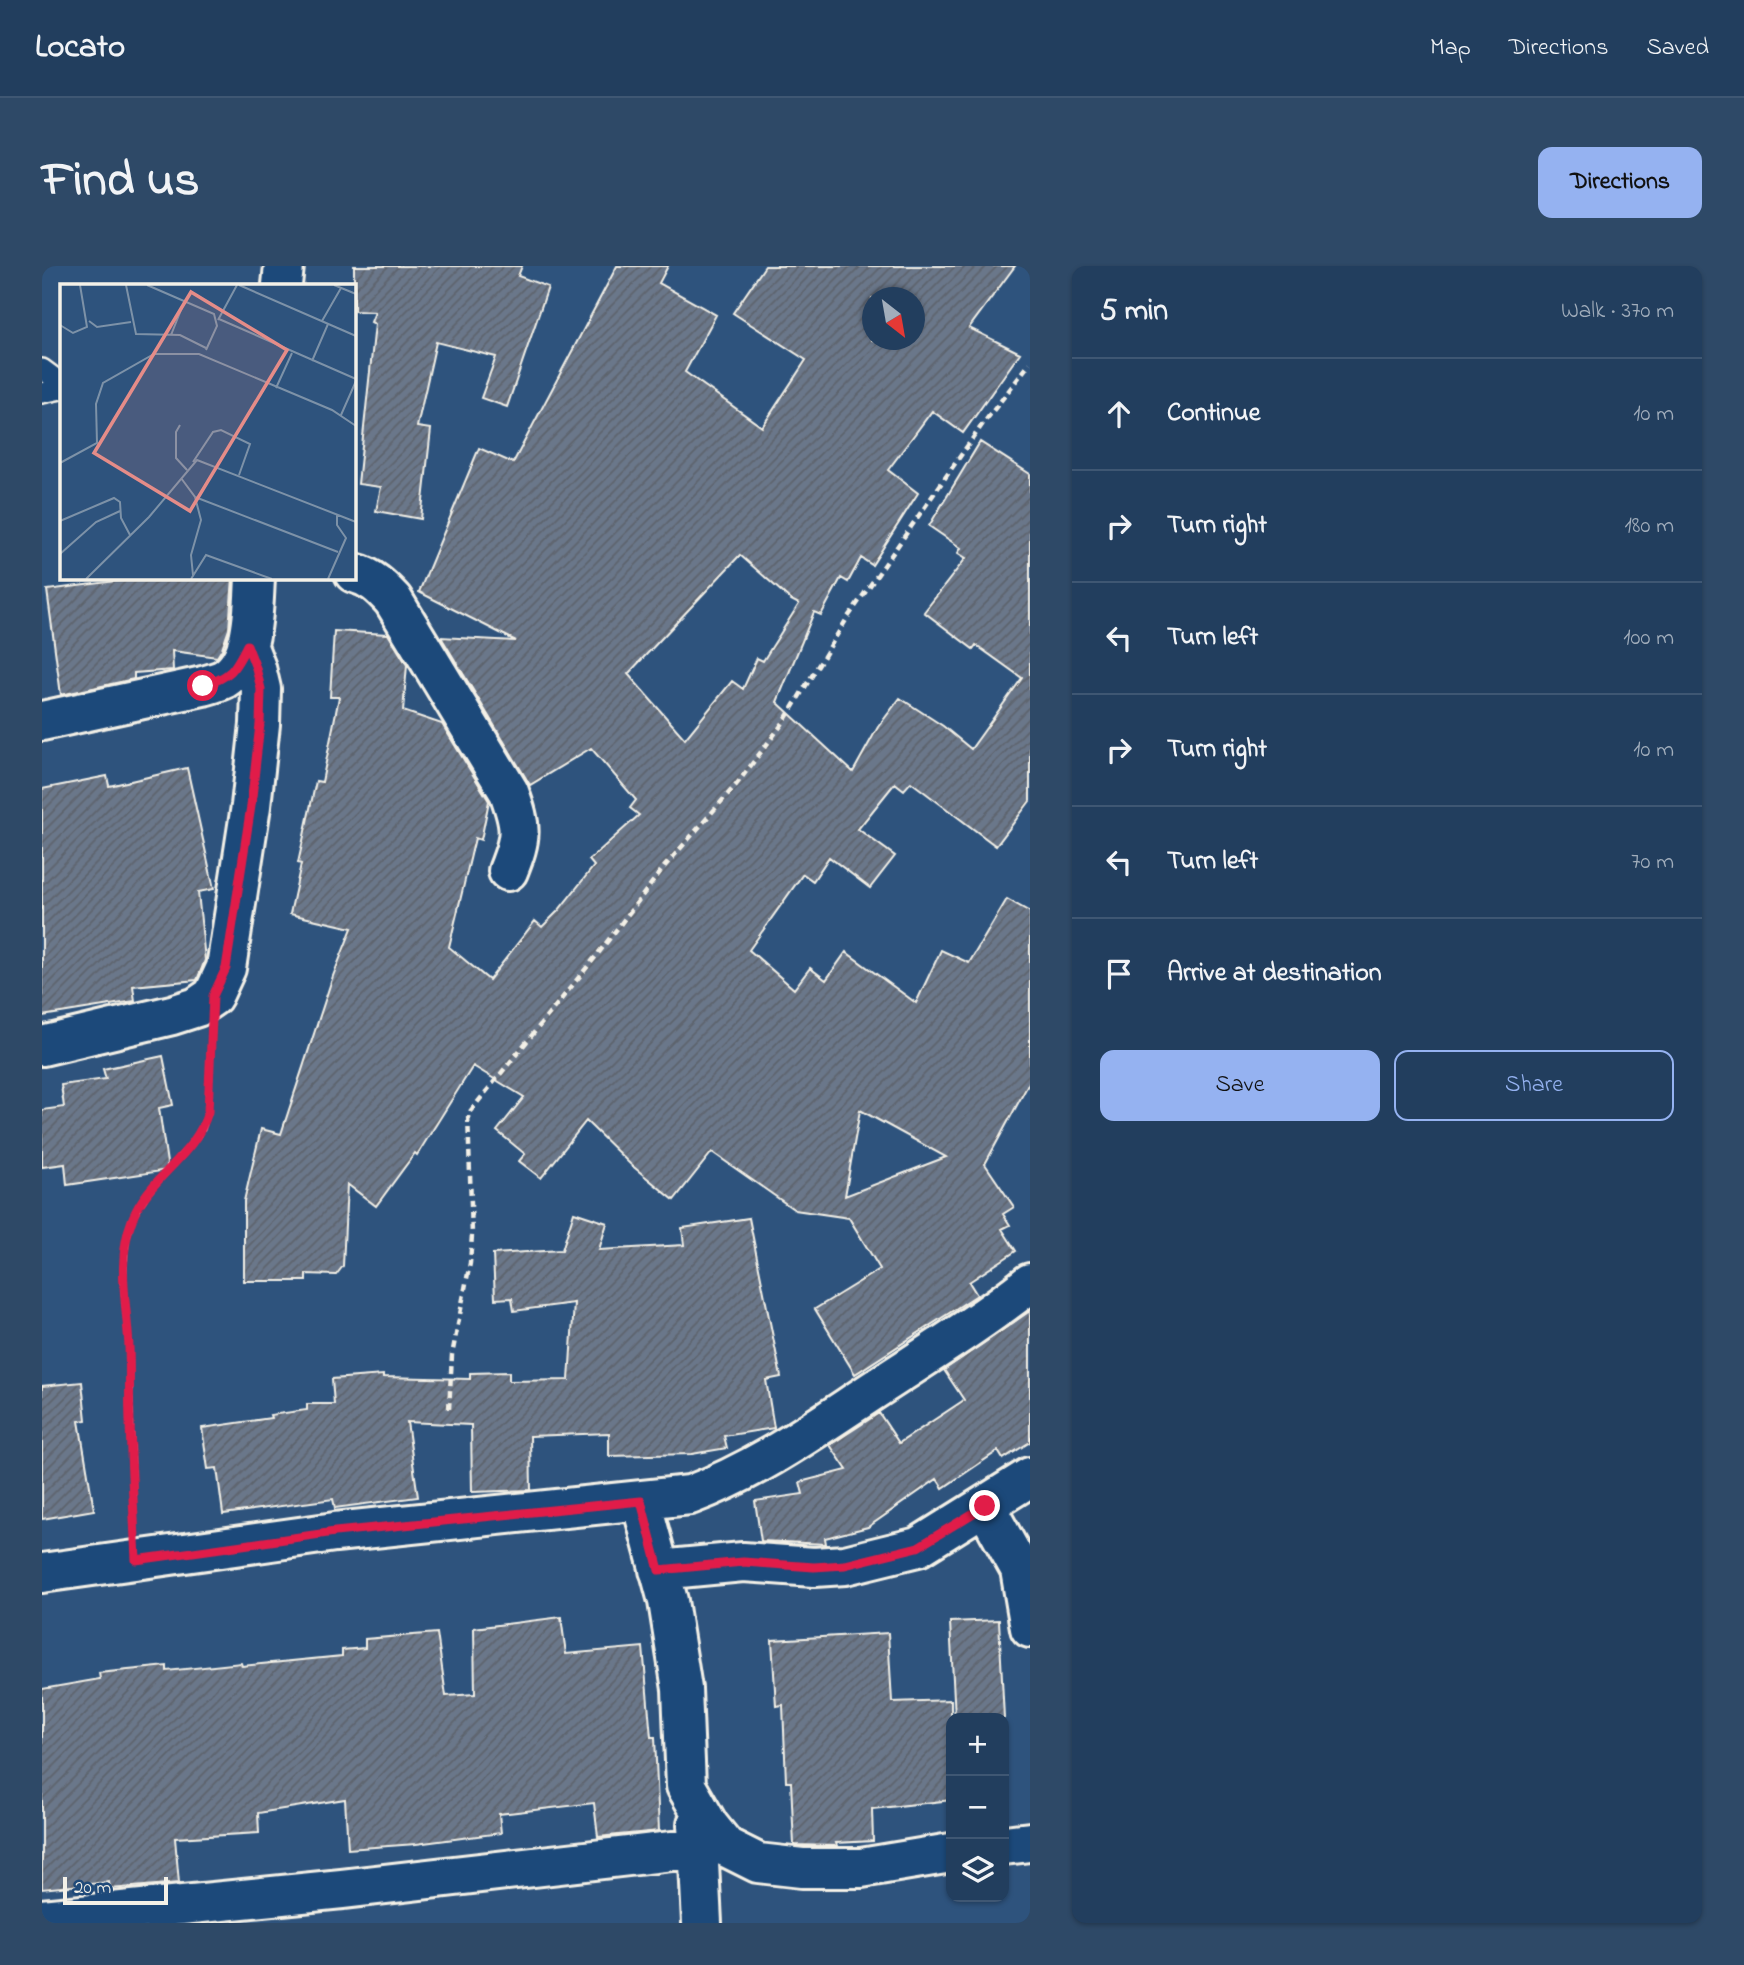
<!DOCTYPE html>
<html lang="en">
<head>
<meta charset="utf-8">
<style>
  body { margin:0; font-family:"Indie Flower",sans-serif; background:#2e4967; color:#f1f3f6 }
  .controls { position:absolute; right:21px; bottom:21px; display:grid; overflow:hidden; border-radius:14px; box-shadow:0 2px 5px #0004 }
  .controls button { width:63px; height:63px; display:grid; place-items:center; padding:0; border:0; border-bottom:2px solid #3f5773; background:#223e5e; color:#f1f3f6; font:35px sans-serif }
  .compass { position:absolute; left:820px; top:21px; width:63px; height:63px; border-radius:50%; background:#223e5e; box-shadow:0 2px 5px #0004; rotate:149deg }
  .scale { position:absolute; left:21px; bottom:18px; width:105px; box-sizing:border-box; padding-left:7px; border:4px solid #f4f1e8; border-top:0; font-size:19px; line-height:24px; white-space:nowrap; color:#f4f1e8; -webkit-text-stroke:5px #1f4a7a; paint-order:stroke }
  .stop { position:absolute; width:21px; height:21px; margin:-16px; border:5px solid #e11d48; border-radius:50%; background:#fff }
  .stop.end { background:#e11d48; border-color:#fff; box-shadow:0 2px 7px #0008 }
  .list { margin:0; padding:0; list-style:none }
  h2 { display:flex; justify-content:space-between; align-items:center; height:91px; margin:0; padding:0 28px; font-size:30px }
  h2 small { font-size:23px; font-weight:400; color:#a2aebc }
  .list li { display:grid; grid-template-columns:46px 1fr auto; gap:21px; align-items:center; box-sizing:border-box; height:112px; padding:0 28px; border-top:2px solid #3f5773 }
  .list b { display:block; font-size:26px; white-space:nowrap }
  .list em { font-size:23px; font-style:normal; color:#a2aebc }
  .actions { display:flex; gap:14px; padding:21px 28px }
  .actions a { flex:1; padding:16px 0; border:2px solid #95b2f1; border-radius:14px; text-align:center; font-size:24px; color:#95b2f1 }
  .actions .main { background:#95b2f1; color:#111 }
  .icon { flex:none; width:38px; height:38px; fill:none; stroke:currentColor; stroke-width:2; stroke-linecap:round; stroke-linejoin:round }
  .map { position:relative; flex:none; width:988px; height:1657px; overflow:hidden; border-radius:14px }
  header { display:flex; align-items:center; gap:42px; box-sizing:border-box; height:98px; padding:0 35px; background:#223e5e; border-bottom:2px solid #3f5773 }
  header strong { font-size:33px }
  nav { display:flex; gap:38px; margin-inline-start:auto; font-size:24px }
  .intro { display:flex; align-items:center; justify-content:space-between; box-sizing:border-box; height:168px; padding:0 42px }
  h1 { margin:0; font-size:49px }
  .button { padding:18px 32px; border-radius:14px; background:#95b2f1; color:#111; font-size:24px; font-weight:700 }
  main { display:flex; gap:42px; padding:0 42px }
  aside { flex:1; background:#223e5e; border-radius:14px; box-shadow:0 2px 5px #0004 }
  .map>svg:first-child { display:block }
  .building { fill:url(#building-hatch); stroke:#f4f1e8; stroke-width:2; fill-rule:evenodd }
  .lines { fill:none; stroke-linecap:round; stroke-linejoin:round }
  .lane-casing { stroke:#f4f1e8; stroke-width:24 }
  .street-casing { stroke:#f4f1e8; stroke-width:44 }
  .path { stroke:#f4f1e8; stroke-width:4.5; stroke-dasharray:7 5; stroke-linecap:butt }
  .lane { stroke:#1f4a7a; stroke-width:19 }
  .street { stroke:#1f4a7a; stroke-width:38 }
  .route { stroke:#e11d48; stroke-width:9 }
  .inset-road { fill:none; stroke:#7d92a8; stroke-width:2 }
  .view { fill:#e58c88; fill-opacity:0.15; stroke:#e58c88; stroke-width:3.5 }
  .inset-edge { fill:none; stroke:#f4f1e8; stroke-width:3.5 }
</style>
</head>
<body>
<header>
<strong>Locato</strong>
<nav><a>Map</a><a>Directions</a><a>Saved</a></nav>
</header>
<div class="intro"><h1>Find us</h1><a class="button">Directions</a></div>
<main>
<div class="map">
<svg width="988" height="1657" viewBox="0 0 988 1657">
  <defs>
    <pattern id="building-hatch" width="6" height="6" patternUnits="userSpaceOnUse" patternTransform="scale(1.75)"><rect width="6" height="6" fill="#6b778a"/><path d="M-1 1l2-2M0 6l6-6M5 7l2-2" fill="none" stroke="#5c626b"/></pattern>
  </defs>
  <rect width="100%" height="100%" fill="#2e537d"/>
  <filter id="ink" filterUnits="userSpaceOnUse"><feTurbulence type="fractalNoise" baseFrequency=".0143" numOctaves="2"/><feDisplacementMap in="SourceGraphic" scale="14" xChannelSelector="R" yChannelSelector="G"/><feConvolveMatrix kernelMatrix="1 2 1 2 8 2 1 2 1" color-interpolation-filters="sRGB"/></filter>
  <g filter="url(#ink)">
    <path class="building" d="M312,0H480L476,10L506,21L465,141L439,132L454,91L394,76L375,161L389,163L379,253L334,245L339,221L316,218L333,58L329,56L333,46L312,45Z
      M575,0H626L617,17L674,49L643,106L720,161L764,94L691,47L723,0H973L927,62L978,87L921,167L890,145L846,204L876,227L830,299L819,292L806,316L799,312L779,349L772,346L735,436L811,506L836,461L858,432L901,460L929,483L980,412L934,379L931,383L882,346L924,292L916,287L919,282L887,260L938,176L988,208V535L954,580L869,516L862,524L853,517L816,563L853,590L828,622L787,591L771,615L761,608L707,684L752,723L768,702L784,714L804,686L874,737L899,684L927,697L965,633L988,646V815L943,898L972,941L961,948L968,959L960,963L974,985L927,1016L935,1029L813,1108L773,1043L838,1003L807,952L753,944L670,886L632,934L588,898L544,855L499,912L477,895L483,888L455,865L482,831L431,800L375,889L373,887L334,940L305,918L301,1000L294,1009L264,1008V1015H202V935L219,863L239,868L291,710L310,662L248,648L259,598L256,597L274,515L280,516L297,431H288L292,365L346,368L365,399L361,445L400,458L447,535L439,574L433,572L407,681L447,714L493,655L500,661L516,645L552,600L547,594L597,549L588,542L594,534L549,482L488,519L399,371L474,375L377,326L437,182L471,197ZM830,32H872V74H830ZM698,289L749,334L757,338L721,395L715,392L701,423L690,415L643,473L586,408ZM818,844L904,891L803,930Z
      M96,312H191L187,363L180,383L175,391L130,385L131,404L92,407V413L19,429L5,324Z
      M145,502L172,623L156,626L163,694L155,714L91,720L93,735L0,750V523L65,510L67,520Z
      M121,790L131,839L117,842L126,904L25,919L23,898L0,901V844L22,841L19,819L64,813L61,803Z
      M532,946L565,957L557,984L642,979L640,962L707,952L739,1111L724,1114L732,1162L682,1170L685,1182L650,1188L567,1190V1167L488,1170L489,1224L430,1226L429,1159L365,1156L376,1231L293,1242L291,1233L181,1248L175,1202L166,1203L160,1162L229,1152L228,1149L265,1144V1138H292L290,1113L341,1109V1111L428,1113V1107L467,1106V1115L527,1114L532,1037L472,1045L470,1032L453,1033L451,988L520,984Z
      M988,1045V1176L961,1193L956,1185L901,1222L895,1213L826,1261L783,1272L784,1278L719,1275L713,1235L761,1228L758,1216L805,1204L788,1179L837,1147L857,1177L922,1134L902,1104Z
      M40,1116L44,1154L37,1155L52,1244L0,1253V1120Z
      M519,1351L524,1388L601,1381L609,1471H613L617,1565L556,1571L552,1537L457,1548L459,1567L374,1578L306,1583L303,1533L216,1547L217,1567L133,1572L137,1617L68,1623L67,1616L0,1623V1423L58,1413L57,1407L125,1400V1405L199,1397L200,1400L300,1390V1384L323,1382V1373L395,1367L404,1430L433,1428L432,1362Z
      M957,1354L962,1452H913L908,1356Z
      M846,1367L850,1436L909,1434V1534L830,1543L831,1575L794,1577L795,1580L752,1579L749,1516H744L741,1439L734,1440L730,1374Z"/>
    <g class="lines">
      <defs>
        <path id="lane" d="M0,103L19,117
          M0,127L19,123"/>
        <path id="street" d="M240,19L242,0
          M312,307C329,311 339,321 351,334L467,526C480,562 480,570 466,605
          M0,455L161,420C168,418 176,416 182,413C213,394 211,343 213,312
          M0,780L130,749L155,741L171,730L184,702L209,540L218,458L219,423L214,402L205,379
          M599,1235L626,1335L640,1423L644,1520L667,1560L684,1581L716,1597L760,1602H819L909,1587
          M943,1240L978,1303L988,1362
          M617,1304L701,1296L772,1301L803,1299L876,1281L988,1211
          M0,1307L293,1266L648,1229C718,1203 775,1161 838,1120C887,1088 942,1054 988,1017
          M655,1558L660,1657
          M962,1579L988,1576
          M0,1653L300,1623L656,1582"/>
      </defs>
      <use href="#lane" class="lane-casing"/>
      <use href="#street" class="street-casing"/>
      <path class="path" d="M407,1143L410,1089L428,997L430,969L426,848L555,689L622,601L694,519L741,457L806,351L940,159L988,97
        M92,1258L87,1079L81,1020L85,974L90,953L107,926L161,864L166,846L169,772"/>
      <use href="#lane" class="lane"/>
      <use href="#street" class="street"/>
    </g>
  </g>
  <g class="lines" filter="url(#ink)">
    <path class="route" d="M161,420C189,410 192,405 205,379L214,402L219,423L218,458L209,540L184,702L171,730L166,846C153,891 106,911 90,954C74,995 85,1039 87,1081C88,1106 87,1130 88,1155C89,1201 92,1248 94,1294L293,1266L599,1235L617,1304L701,1296L772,1301L803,1299L876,1281L943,1240"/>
  </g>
  <g transform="translate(18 18)">
    <rect width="296" height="296" fill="#2e537d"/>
    <path class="inset-road" d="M66,1L76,50L120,51L146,64M87,1L154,30L157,42L146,66M179,1L296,52M274,1L296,10M159,35L296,95M158,36L177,1M29,37L37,43L71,38M262,37L281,4M0,41L13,49L27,43L20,1M111,51L125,16M252,77L268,40M216,104L232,69M281,131L296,97M120,141L116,148V174L127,186M133,178L153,148L161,146L190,160L179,191M0,179L37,159L36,120L43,99L94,70H139L272,126L296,142M121,194L135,213L141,236L131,271L133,291M135,213L278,268M0,237L54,214L60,218L61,234L70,251M0,270L36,238L60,227M26,295L89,233L137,176L296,238M131,295L146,271L212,295M268,295L286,254L277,241V231"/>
    <path class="view" d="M131,8L227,66L130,227L34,169Z"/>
    <rect width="296" height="296" class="inset-edge"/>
  </g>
</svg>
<div class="controls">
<button>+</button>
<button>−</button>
<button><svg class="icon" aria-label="layers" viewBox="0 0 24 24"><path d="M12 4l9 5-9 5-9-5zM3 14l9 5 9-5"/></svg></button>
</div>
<svg class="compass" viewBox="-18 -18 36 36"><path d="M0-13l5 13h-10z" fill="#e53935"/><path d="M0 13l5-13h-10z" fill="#a2aebc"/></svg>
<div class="scale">20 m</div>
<div class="stop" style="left:161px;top:420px"></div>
<div class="stop end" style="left:943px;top:1240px"></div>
</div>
<aside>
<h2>5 min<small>Walk · 370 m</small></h2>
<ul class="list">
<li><svg class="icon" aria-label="ahead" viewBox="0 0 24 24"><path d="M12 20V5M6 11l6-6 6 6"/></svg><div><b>Continue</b></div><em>10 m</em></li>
<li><svg class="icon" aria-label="right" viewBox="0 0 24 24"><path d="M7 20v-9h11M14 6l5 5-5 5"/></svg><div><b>Turn right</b></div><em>180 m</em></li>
<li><svg class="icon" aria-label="left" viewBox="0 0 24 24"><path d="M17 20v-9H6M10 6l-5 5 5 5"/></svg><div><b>Turn left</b></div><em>100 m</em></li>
<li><svg class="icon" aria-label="right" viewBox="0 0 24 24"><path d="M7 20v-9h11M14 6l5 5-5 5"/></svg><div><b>Turn right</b></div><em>10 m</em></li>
<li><svg class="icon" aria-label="left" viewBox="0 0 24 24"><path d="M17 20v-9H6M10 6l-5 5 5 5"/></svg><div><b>Turn left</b></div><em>70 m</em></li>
<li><svg class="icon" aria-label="arrive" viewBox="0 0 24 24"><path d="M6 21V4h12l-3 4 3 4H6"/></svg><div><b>Arrive at destination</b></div></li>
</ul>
<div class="actions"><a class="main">Save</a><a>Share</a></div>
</aside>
</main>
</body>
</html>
